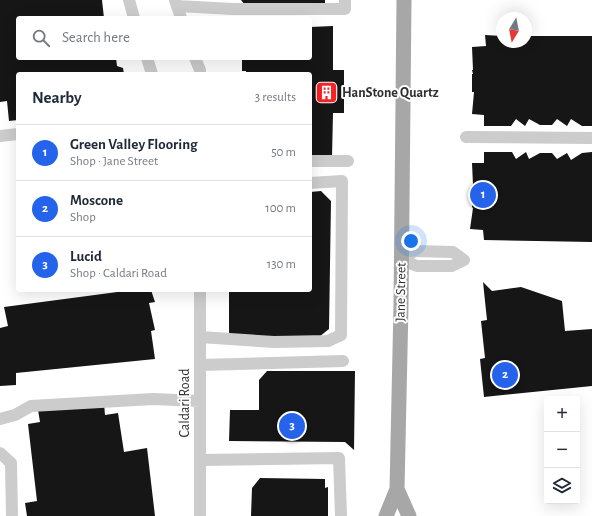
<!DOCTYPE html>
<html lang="en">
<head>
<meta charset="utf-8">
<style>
  body { margin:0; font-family:"Alegreya Sans",sans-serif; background:#f6f6f7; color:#1f2937 }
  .controls { position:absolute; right:12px; bottom:12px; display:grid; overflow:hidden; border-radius:4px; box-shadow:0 4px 16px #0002 }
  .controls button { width:36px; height:36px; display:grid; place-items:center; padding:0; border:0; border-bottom:1px solid #e0e1e3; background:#fff; color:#1f2937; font:20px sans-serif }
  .compass { position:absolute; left:496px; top:12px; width:36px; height:36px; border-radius:50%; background:#fff; box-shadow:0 4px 16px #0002; rotate:190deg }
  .you { position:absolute; left:411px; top:241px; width:14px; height:14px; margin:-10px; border:3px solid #fff; border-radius:50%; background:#1a73e8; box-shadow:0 0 0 6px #1a73e833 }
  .badge { display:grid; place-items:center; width:26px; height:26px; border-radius:50%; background:#2563eb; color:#fff; font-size:13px; font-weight:700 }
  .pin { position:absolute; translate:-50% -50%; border:2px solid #fff; box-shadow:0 1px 4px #0006 }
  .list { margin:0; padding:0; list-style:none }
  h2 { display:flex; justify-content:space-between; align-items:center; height:52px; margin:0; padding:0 16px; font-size:17px }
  h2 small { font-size:13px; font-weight:400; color:#747a83 }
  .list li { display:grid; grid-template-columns:26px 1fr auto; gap:12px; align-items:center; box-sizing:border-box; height:56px; padding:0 16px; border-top:1px solid #e0e1e3 }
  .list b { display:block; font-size:15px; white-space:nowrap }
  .list p { margin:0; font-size:13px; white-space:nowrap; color:#747a83 }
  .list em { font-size:13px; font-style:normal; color:#747a83 }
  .icon { flex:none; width:22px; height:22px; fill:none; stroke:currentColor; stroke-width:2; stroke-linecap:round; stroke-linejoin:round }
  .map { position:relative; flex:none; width:592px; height:516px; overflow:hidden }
  .search { position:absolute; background:#fff; box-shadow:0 4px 16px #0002; left:16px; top:16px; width:296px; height:44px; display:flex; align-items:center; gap:10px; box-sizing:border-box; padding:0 14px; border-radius:4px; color:#747a83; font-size:15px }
  .panel { position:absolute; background:#fff; box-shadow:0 4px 16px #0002; left:16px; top:72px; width:296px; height:220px; border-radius:4px }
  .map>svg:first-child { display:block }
  .building { fill:#161616 }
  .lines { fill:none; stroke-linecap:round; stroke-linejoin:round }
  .minor { stroke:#ccc; stroke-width:12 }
  .major { stroke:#a7a7a7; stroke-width:15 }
  .labels { text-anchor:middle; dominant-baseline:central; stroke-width:4; stroke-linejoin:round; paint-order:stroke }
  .poi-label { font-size:14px; font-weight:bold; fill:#2f2f2f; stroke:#fff; text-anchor:start }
  .street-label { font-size:14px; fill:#2f2f2f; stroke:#fff }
</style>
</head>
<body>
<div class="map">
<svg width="592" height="516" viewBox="0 0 592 516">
  <rect width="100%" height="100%" fill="#fff"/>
  <path class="building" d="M0,0H102L104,18H18V58H116L117,66L123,68L124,74H18V120L9,121L7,101L0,102Z
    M241,0H325V6H246Z
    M333,26V70H344V113H333L332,157L310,156V74H246V71H242V58H310V27Z
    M485,35L502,36V42H526V36H592V126H582L571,119L567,126L557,119L552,125H540L529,119L525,126L516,119L511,126H484V115L472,114L474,92H472V74H473L472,70H473L472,47L486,46Z
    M484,152H512L516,159L526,152L529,159L540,153H552L557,159L567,153L571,160L582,153L592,152V242L484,240L483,230L470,229L473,208L472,207V204L471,203L472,185H473L472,163H484Z
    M321,191L331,201L329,329L319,337L229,336V290H310V192Z
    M483,282L492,291L521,287L562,301L565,331L592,329V386L484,397L480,359L485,358L481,321L487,320Z
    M124,290H151L155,302L149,303L155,330L151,331L155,359L16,373V385L0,386V328L8,326L4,307L125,291Z
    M267,371H355L354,450L345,442L229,441L230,410H259V380Z
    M104,403L105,415L118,413L124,452L147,448L155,516H27L25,503L37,501L28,424L40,422L38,410Z
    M260,478L325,479V488L328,487V516H251L252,488Z"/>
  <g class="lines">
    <path class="minor" d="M129,0L134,18
      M175,0L181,18
      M177,6L233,9H345V0
      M147,58L152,74
      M195,58L200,70V74
      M0,136L18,134
      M466,137L592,138
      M310,161H348
      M415,251L453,252L464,260L452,266H417L401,260Z
      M200,290V516
      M200,337L274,342L328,341L341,335L342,181L310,183
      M200,365L343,361
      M0,419L15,415L31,406L153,399L200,401
      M0,453L11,463L12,516
      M200,460L339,458L341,516"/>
    <path class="major" d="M397,489L409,516
      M386,516L397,489L401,305L404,0"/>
  </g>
  <defs>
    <symbol id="building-square" viewBox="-11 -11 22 22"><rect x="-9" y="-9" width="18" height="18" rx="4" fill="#f52323" stroke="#fff"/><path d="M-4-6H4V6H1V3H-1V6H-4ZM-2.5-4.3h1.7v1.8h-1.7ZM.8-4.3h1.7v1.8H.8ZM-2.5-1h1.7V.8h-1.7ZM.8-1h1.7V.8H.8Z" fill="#fff"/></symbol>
  </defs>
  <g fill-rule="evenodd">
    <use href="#building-square" x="314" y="80" width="25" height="25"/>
  </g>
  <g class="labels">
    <g class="poi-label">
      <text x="342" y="93">HanStone Quartz</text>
    </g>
    <g class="street-label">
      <text transform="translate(401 292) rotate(-89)">Jane Street</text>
      <text transform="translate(185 403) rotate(-90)">Caldari Road</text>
    </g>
  </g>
</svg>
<div class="controls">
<button>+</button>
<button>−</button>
<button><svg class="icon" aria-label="layers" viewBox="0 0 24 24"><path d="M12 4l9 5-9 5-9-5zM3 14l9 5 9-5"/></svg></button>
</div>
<svg class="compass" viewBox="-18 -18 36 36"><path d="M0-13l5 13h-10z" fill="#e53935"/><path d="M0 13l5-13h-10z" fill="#747a83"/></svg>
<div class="you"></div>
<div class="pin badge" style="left:483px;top:195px">1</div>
<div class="pin badge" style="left:505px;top:375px">2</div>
<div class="pin badge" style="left:292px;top:426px">3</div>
<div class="search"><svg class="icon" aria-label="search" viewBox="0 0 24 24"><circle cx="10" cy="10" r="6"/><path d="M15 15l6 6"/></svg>Search here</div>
<section class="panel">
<h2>Nearby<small>3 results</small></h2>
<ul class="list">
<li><span class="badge">1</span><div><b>Green Valley Flooring</b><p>Shop · Jane Street</p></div><em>50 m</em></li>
<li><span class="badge">2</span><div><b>Moscone</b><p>Shop</p></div><em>100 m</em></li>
<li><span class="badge">3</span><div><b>Lucid</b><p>Shop · Caldari Road</p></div><em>130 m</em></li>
</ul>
</section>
</div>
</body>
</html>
